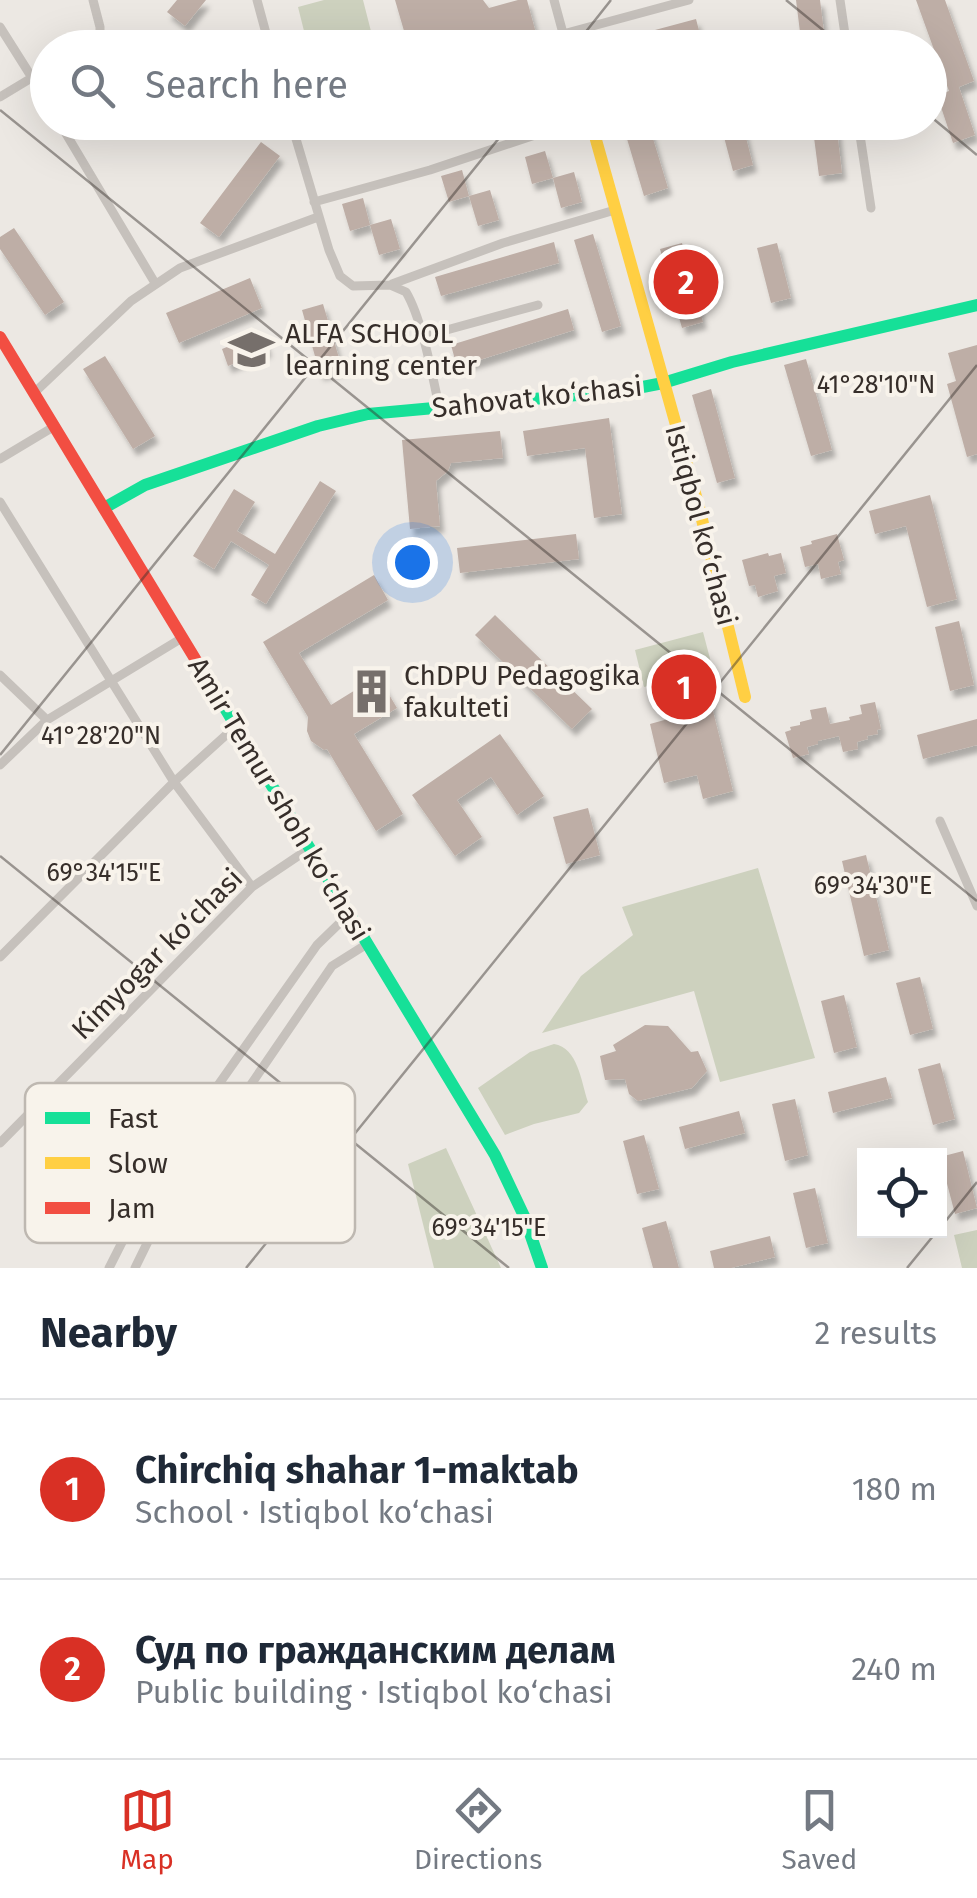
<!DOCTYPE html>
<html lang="en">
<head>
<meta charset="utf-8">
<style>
  body { margin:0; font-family:"Fira Sans",sans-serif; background:#f2f2f3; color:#1f2937 }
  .controls { position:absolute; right:30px; bottom:30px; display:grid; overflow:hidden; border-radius:0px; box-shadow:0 10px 40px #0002 }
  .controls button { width:90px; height:90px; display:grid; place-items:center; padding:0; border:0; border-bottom:2px solid #e0e1e3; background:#fff; color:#1f2937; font:50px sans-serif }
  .you { position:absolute; left:412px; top:562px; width:35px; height:35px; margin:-25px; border:8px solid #fff; border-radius:50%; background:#1a73e8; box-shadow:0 0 0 15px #1a73e833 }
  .badge { display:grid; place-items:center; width:65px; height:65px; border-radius:50%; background:#d93025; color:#fff; font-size:32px; font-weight:700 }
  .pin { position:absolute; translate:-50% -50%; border:5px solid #fff; box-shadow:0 2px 10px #0006 }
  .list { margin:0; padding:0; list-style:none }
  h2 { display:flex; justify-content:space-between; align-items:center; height:130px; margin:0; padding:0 40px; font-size:42px }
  h2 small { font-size:32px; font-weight:400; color:#747a83 }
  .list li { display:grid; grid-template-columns:65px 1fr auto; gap:30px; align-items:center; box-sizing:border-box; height:180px; padding:0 40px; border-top:2px solid #e0e1e3 }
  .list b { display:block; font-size:38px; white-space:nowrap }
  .list p { margin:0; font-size:32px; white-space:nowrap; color:#747a83 }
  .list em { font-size:32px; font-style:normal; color:#747a83 }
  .icon { flex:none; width:55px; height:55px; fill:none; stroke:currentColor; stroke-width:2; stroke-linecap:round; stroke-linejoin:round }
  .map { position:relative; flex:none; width:977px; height:1268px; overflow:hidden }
  .search { position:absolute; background:#fff; box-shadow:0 10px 40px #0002; left:30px; right:30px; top:30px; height:110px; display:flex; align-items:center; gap:25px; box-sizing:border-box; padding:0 35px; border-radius:55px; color:#747a83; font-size:38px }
  .sheet { height:490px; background:#fff }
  nav { display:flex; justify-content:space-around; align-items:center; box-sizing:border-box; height:140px; border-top:2px solid #e0e1e3; background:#fff; font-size:28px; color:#747a83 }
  nav a { display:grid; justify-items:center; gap:5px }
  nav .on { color:#d93025 }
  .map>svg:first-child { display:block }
  .green { fill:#cdd1be }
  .building { fill:#beaea6; filter:url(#shadow) }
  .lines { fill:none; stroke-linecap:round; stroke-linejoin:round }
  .street { stroke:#c6c1bc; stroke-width:9 }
  .fast { stroke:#16e098; stroke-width:12 }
  .slow { stroke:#ffcf43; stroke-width:12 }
  .jam { stroke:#f24e42; stroke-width:12 }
  .ticks { fill:none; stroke:#362e2a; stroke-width:2.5; stroke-opacity:0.45 }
  .labels { text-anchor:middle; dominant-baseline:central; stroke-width:8; stroke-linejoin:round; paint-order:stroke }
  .poi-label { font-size:28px; fill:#362e2a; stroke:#f8f3eb; text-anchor:start }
  .street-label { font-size:28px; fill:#362e2a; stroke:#f8f3eb }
  .key { fill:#f8f3eb; stroke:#beb8b1; stroke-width:2.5 }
  .key-label { font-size:28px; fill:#362e2a }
  .ticks-label { font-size:25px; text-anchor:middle; fill:#362e2a; stroke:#f8f3eb; stroke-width:8; stroke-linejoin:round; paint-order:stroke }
</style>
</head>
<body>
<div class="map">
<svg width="977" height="1268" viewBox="0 0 977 1268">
  <defs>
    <filter id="shadow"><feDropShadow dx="4" dy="7" stdDeviation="2.5" flood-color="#0004"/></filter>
  </defs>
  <rect width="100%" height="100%" fill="#ece8e3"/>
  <path class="green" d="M324,0H363L375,47H308L298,7Z
    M703,632L713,670L644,687L635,650Z
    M758,868L815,1058L720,1082L694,991L542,1033L581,976L633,935L622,907Z
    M554,1044C578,1048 581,1081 588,1102L579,1113L534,1124L505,1135L478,1088L530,1052Z
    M446,1148L501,1268H434L408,1164Z
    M977,1230V1268H962L954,1235Z"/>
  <path class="building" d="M177,0H206L185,26L167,12Z
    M395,0H483L489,8L518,0H527L540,48H505L500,30L472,38L475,48H409Z
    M796,0H820L826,48H802Z
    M916,0H945L974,81L959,87L975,135L953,143L937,95L949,91Z
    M696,19L702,42L682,48H599V45Z
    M622,122H648L668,188L644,196Z
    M720,122H742L753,165L733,171Z
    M812,122H836L842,173L819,176Z
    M261,142L280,156L219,237L200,223Z
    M545,151L553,178L532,184L525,157Z
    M462,170L469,196L449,202L441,176Z
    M574,172L582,202L561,208L553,178Z
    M490,190L499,220L478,226L469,196Z
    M363,198L370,225L350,231L342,204Z
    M391,219L400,249L379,255L370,225Z
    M14,228L64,302L45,315L0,249V237Z
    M593,234L621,326L602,332L574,240Z
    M554,242L559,263L441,296L435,277Z
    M682,243L703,322L682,328L660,249Z
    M777,243L791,298L771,303L757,248Z
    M250,278L262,308L179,343L166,313Z
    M323,304L342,368L320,374L302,310Z
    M568,309L574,330L457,367L451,345Z
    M261,333L268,350L228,366L222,349Z
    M977,345V454L967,457L947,384L956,381L948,353Z
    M105,356L155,436L133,449L83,369Z
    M806,359L832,450L811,456L784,365Z
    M711,389L735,478L717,483L692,395Z
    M609,418L622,514L594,518L585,448L527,456L523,431Z
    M500,431L503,458L451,463L448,471L436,481L440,526L410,529L402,440Z
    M320,481L336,491L266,604L251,595L269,565L231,541L214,569L193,556L234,489L255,502L237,531L275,554Z
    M930,495L957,599L927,607L906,526L875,534L869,511Z
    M576,534L579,559L460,573L457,548Z
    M837,534L844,560L838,562L841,574L821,579L818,564L805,567L800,547L812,544L811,541Z
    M768,553L769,556L781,553L786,573L774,576L778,591L758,597L755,585L749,586L742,560Z
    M374,575L388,600L299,653L331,705L378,676L397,708L354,734L403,814L376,831L327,749L324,750L311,741L307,731L308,717L263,642Z
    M495,615L592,709L572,729L475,635Z
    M959,621L974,685L950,691L935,627Z
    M707,687L733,791L703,799L697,775L664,783L650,724L686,714L681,693Z
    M875,702L881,729L877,730L878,734L867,736L868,739L857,742L858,749L843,752L839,736L818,741V744L807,747L809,754L793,758L785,732L791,730L790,727L800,725V722L812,719L810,710L826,707L830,724L850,720L849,717L862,714L860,705Z
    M977,719V745L923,759L917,735Z
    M500,734L544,796L517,815L491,777L457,800L482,837L455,856L412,795Z
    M588,808L600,855L566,864L553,817Z
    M866,855L889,950L864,956L842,861Z
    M920,977L933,1029L910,1035L896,983Z
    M844,995L857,1047L834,1053L821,1001Z
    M645,1025L668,1026L691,1052L698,1051L707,1071L692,1088L638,1101L629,1094L625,1079L605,1080L600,1056L616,1051L613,1045Z
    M940,1063L955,1119L933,1125L918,1069Z
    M886,1077L892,1098L833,1113L828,1092Z
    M795,1099L808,1155L785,1161L772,1104Z
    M739,1111L745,1133L685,1149L679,1127Z
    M644,1135L659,1189L637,1194L623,1141Z
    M963,1151L977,1208L955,1214L940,1157Z
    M815,1188L828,1243L806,1248L793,1193Z
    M666,1221L679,1268H653L642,1228Z
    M770,1236L775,1257L731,1268H714L710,1251Z"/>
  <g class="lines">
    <path class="street" d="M257,0L270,48
      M554,0L567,48
      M840,0L847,48
      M0,27L48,103
      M563,34L689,0
      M86,48L100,36V27L93,0
      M0,97L48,68
      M59,122L155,283
      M291,122L329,250L340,276L353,286L390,285L406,292C422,319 432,374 439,406
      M858,122L871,208
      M314,202L430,170L574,122
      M392,284L503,243L615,210
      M421,337L538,305
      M34,393L131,301L180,268L318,217
      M0,459L55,426
      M0,502L174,782L252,887
      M0,675L47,720
      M0,765L47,720L182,638
      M940,821L977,906
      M0,957L174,782L236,726
      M0,1143L252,887L310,848
      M109,1268L149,1189L197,1115L317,945L349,914
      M135,1268L159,1219L332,966L367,944"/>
    <path class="fast" d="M104,508L145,485L318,426L368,414L622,391L663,383L732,362L977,305
      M214,690L495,1155L524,1216L542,1268"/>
    <path class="slow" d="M591,122L699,507L745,697"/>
    <path class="jam" d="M0,337L214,690"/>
  </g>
  <path class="ticks" d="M786,0L845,48M573,48L611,0M0,110L977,901M930,116L977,155M0,755L512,122M0,856L509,1268M940,1228L977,1182M246,1268L977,365M907,1268L938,1230"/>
  <defs>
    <symbol id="school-bare" viewBox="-9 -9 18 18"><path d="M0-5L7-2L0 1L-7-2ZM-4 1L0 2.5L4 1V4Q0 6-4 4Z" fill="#766f6b" stroke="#f8f3eb" stroke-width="2.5" paint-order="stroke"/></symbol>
    <symbol id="building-bare" viewBox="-9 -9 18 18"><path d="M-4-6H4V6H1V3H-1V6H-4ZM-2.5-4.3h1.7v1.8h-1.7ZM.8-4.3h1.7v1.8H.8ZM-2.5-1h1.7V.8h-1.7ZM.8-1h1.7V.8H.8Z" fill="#766f6b" stroke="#f8f3eb" stroke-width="2.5" paint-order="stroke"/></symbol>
  </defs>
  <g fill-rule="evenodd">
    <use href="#school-bare" x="220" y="318" width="63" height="63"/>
    <use href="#building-bare" x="340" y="660" width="63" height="63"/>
  </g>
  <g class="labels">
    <g class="poi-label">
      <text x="285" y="333">ALFA SCHOOL<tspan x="285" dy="32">learning center</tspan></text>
      <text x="404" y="675">ChDPU Pedagogika<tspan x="404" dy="32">fakulteti</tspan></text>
    </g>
    <g class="street-label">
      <text transform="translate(537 397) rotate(-6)">Sahovat ko‘chasi</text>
      <text transform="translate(701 525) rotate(75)">Istiqbol ko‘chasi</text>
      <text transform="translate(279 799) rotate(59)">Amir Temur shoh ko‘chasi</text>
      <text transform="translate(157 954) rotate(-45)">Kimyogar ko‘chasi</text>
    </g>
  </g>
  <rect x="25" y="1083" width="330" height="160" rx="15" class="key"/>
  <rect x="45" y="1112" width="45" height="12" fill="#16e098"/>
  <rect x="45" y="1157" width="45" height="12" fill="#ffcf43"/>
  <rect x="45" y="1202" width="45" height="12" fill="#f24e42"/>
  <g class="key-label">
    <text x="108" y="1128">Fast</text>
    <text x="108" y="1173">Slow</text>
    <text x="108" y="1218">Jam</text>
  </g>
  <g class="ticks-label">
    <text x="876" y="393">41°28'10"N</text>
    <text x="101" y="744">41°28'20"N</text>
    <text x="104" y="881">69°34'15"E</text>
    <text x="873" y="894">69°34'30"E</text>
    <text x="489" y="1236">69°34'15"E</text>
  </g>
</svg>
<div class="controls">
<button><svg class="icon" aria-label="locate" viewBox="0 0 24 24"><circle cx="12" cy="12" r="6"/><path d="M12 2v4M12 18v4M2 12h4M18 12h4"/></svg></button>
</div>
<div class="you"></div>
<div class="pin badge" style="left:684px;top:687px">1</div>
<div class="pin badge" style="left:686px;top:282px">2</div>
<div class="search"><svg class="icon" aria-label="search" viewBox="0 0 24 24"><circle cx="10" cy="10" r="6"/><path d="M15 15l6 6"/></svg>Search here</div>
</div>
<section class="sheet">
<h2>Nearby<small>2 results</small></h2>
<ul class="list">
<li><span class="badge">1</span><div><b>Chirchiq shahar 1-maktab</b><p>School · Istiqbol ko‘chasi</p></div><em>180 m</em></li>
<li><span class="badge">2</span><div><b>Суд по гражданским делам</b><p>Public building · Istiqbol ko‘chasi</p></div><em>240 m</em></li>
</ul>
</section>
<nav>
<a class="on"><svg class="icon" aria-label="map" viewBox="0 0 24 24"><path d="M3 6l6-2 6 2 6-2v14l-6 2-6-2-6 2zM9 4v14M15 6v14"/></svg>Map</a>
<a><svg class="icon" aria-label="directions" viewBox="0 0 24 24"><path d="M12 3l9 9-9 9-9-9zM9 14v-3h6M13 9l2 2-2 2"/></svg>Directions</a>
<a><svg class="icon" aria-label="saved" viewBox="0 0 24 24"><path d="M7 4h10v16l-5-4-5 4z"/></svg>Saved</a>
</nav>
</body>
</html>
